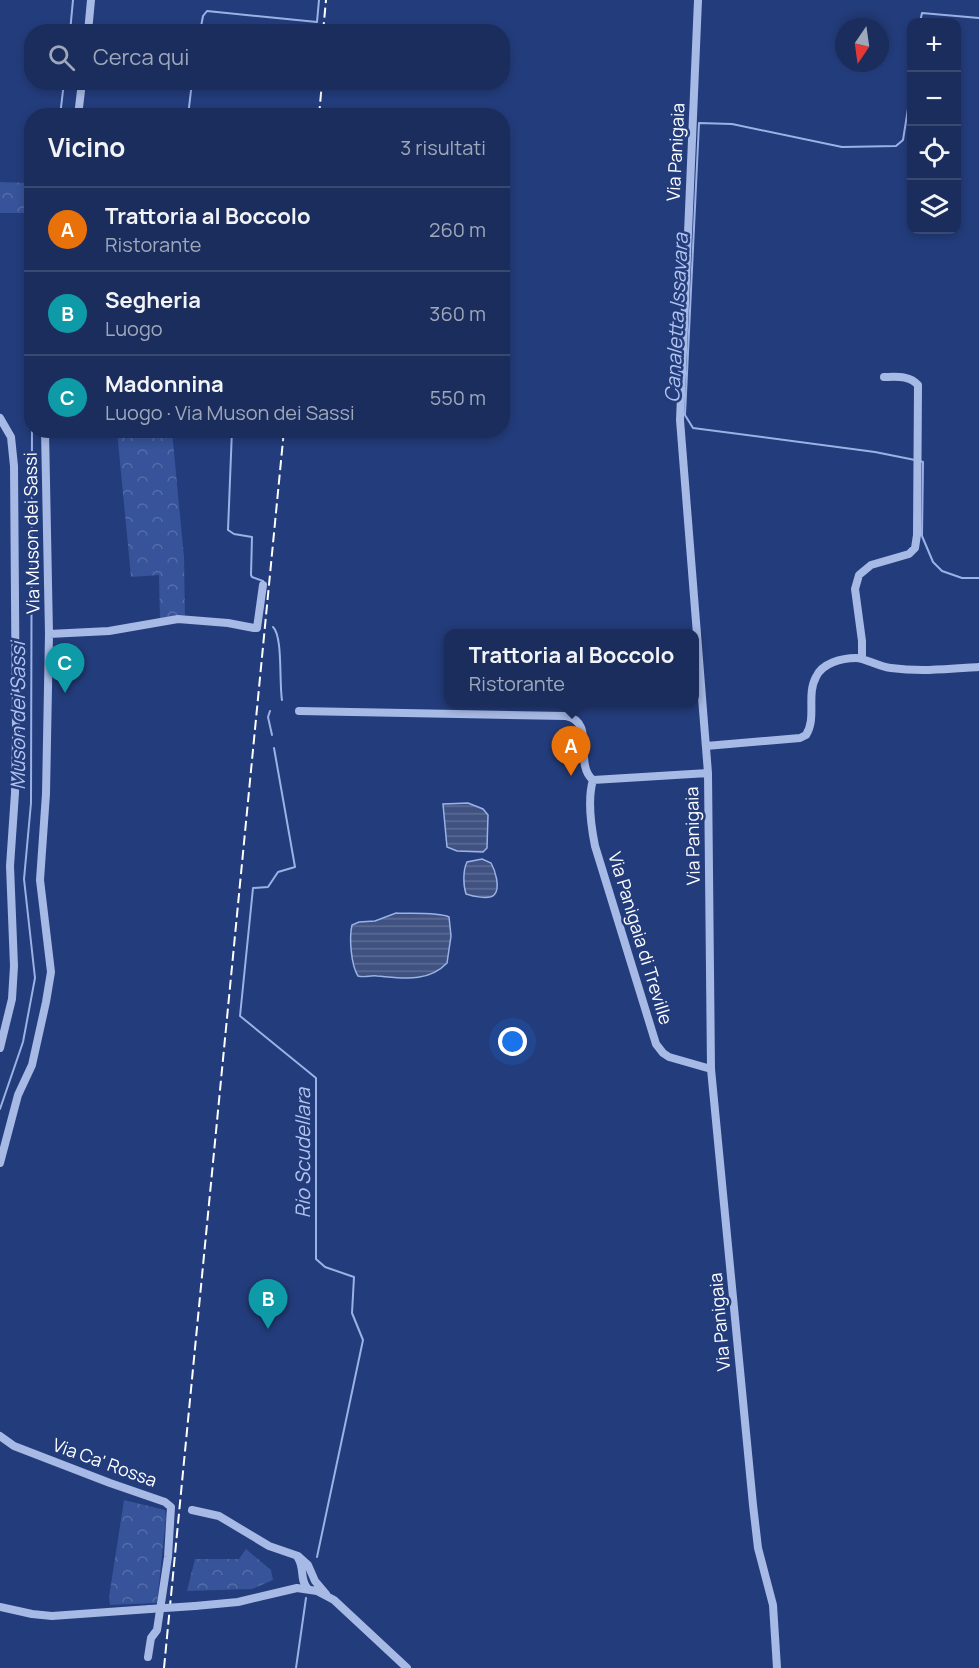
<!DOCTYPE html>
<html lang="it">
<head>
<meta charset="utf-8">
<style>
  body { margin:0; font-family:Manrope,sans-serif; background:#233562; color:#f1f3f6 }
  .controls { position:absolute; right:18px; top:18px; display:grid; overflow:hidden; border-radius:12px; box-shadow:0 3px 9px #0003 }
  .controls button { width:54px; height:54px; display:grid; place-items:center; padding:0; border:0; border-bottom:2px solid #384972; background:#1a2d5c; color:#f1f3f6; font:30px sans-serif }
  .compass { position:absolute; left:835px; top:18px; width:54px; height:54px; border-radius:50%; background:#1a2d5c; box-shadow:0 3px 9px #0003; rotate:193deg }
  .you { position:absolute; left:513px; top:1042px; width:21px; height:21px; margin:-15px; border:4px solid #fff; border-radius:50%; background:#1a73e8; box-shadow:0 0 0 9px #1a73e833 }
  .badge { display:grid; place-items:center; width:39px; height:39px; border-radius:50%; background:#ea580c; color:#fff; font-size:20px; font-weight:700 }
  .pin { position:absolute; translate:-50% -50px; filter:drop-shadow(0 2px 3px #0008) }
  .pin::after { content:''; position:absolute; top:32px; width:21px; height:18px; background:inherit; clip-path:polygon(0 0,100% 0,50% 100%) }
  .popup { position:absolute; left:444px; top:629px; width:255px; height:78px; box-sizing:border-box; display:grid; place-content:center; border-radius:12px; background:#1a2d5c; filter:drop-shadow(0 2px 4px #0005); font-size:20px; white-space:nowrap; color:#9fa8bb }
  .popup b { font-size:22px; color:#f1f3f6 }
  .popup::after { content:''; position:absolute; left:50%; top:100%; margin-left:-12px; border:12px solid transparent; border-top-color:#1a2d5c }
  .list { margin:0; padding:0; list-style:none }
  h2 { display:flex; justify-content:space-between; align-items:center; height:78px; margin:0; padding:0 24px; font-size:26px }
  h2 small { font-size:20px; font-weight:400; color:#9fa8bb }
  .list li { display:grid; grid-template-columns:39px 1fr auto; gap:18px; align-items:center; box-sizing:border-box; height:84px; padding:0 24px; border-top:2px solid #384972 }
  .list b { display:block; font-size:22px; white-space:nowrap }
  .list p { margin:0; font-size:20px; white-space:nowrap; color:#9fa8bb }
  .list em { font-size:20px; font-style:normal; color:#9fa8bb }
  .icon { flex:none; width:33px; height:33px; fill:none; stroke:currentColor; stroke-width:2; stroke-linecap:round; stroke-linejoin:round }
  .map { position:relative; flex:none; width:979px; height:1668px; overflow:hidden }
  .search { position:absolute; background:#1a2d5c; box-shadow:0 3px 9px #0003; left:24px; top:24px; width:486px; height:66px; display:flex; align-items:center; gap:15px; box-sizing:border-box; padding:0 21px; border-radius:24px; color:#9fa8bb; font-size:22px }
  .panel { position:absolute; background:#1a2d5c; box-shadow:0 3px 9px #0003; left:24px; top:108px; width:486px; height:330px; border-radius:24px }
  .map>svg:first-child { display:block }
  .forest { fill:url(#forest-crowns) }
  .water { fill:url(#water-rules); stroke:#9bb2e6; stroke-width:1.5 }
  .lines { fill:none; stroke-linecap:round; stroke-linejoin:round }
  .stream { stroke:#9bb2e6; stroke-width:2 }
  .minor { stroke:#a7b9e5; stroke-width:8 }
  .rail { stroke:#fff; stroke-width:2; stroke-dasharray:10 4.5; stroke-linecap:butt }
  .minor-bridge { stroke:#a7b9e5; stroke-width:8 }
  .labels { text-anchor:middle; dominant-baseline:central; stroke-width:5; stroke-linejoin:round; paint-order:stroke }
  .street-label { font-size:18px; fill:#fff; stroke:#233c7b }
  .water-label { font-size:20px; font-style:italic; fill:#b2c3ed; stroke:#233c7b }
</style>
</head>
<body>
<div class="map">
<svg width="979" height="1668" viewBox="0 0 979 1668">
  <defs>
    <pattern id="forest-crowns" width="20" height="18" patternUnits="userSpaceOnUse" patternTransform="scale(1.5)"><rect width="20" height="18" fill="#375399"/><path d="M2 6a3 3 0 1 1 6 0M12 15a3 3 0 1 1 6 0" fill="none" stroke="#556da8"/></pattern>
    <pattern id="water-rules" width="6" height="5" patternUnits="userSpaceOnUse" patternTransform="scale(1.5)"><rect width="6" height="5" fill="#405281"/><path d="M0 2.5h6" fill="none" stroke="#5d6c94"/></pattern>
  </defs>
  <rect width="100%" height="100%" fill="#233c7b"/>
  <path class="forest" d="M0,182L31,183L27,213H0Z
    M117,431H172L184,557L185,615L160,619L159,575L131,577Z
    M124,1500L165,1510L166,1518L157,1603L110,1605L109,1597Z
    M246,1549L271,1570L273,1580L252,1589L187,1591L195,1559H239Z"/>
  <path class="water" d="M468,803L483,809L488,815L487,848L483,852L457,851L447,847L443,804Z
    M482,859L491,863C495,870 501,888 494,895C489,900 472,896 466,894C463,885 463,870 467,862Z
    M396,913C410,914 438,912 449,917L451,936L447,963C428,983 402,978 377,976C370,975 365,978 358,976C351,965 349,938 352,925L359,922L375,921Z"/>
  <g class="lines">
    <path class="stream" d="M920,22L922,13L979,18
      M70,32L73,0
      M200,32L203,16L207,11L317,22L319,0
      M912,84L903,140L896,146L842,147L732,124L699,123L685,415L693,428L875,452L915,460
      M60,116L64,82
      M188,116L192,82
      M232,430L228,530L234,534L252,537L251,575L252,577L263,581
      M920,461L923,462L922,536L933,562L942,571L962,578H979
      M273,627C283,636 279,683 282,700
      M270,711L268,717L272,735
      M274,748L295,867L278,872L268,887L253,888L240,1016L316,1078V1259L325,1267L354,1277L352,1313L363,1340L317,1557
      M0,1109L23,1042L35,978L24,879L31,803L32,425
      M296,1668L306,1598"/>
    <path class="minor" d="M698,0L680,420L708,773L711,1069L753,1505L758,1548L773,1605L777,1668
      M88,32L91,0
      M78,116L82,82
      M0,418L11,437L14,466L16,733L15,793L10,866L14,966L12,999L0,1048
      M49,634L109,631L178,619L228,623L254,628H257L263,585
      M862,659V641L855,589L859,575L871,565L909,554L915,548L917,535L918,385C909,375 896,377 884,377
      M299,711L566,716C597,722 573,764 593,780L708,773
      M706,746L800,738L806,735C817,718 806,695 816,677C822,663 842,658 856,658C865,658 879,667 891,668C921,672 949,669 979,667
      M593,780C587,800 591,826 595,846L656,1044L663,1053L669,1057L711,1069
      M0,1163L18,1095L32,1065L46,1002L51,972L40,880L46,794L49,634L45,430
      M0,1436L14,1446L110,1483L165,1502L171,1507L168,1557L157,1630L151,1638L148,1657
      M192,1510L219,1516L269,1546L298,1556L308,1565L315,1581L326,1594
      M298,1558C305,1568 299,1580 308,1589
      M195,1606L238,1602L297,1588L317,1591L334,1600L407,1668
      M0,1607L32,1614L52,1616L150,1609"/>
    <path class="rail" d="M323,32L326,0
      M319,116L322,82
      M164,1668L284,430"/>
    <path class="minor-bridge" d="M150,1609L195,1606"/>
  </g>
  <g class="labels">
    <g class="street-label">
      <text transform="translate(675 152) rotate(-87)">Via Panigaia</text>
      <text transform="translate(31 533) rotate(-91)">Via Muson dei Sassi</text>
      <text transform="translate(692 836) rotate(-91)">Via Panigaia</text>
      <text transform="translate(641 938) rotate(73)">Via Panigaia di Treville</text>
      <text transform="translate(719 1322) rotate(-95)">Via Panigaia</text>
      <text transform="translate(105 1462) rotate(20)">Via Ca' Rossa</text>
    </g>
    <g class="water-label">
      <text transform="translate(676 318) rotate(-87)">Canaletta Issavara</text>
      <text transform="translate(17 716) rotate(-90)">Muson dei Sassi</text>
      <text transform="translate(302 1153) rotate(-90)">Rio Scudellara</text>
    </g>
  </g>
</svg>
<div class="controls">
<button>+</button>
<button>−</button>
<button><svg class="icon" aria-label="locate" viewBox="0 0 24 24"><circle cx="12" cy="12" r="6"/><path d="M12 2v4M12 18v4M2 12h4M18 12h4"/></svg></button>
<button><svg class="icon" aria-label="layers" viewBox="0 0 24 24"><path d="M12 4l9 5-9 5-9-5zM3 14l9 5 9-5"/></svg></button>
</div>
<svg class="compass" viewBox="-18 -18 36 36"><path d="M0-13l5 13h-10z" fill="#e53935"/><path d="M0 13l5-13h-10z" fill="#9fa8bb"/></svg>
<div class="you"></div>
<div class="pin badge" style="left:571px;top:776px;background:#e8710a">A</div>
<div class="popup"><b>Trattoria al Boccolo</b>Ristorante</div>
<div class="pin badge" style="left:268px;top:1329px;background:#0f9aa8">B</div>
<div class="pin badge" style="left:65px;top:693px;background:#0f9aa8">C</div>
<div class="search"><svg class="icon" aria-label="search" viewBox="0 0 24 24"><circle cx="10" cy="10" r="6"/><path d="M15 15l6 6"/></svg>Cerca qui</div>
<section class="panel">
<h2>Vicino<small>3 risultati</small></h2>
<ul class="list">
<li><span class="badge" style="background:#e8710a">A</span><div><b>Trattoria al Boccolo</b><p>Ristorante</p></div><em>260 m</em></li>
<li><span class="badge" style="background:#0f9aa8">B</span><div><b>Segheria</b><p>Luogo</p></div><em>360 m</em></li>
<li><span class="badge" style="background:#0f9aa8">C</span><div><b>Madonnina</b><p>Luogo · Via Muson dei Sassi</p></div><em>550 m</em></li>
</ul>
</section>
</div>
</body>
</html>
